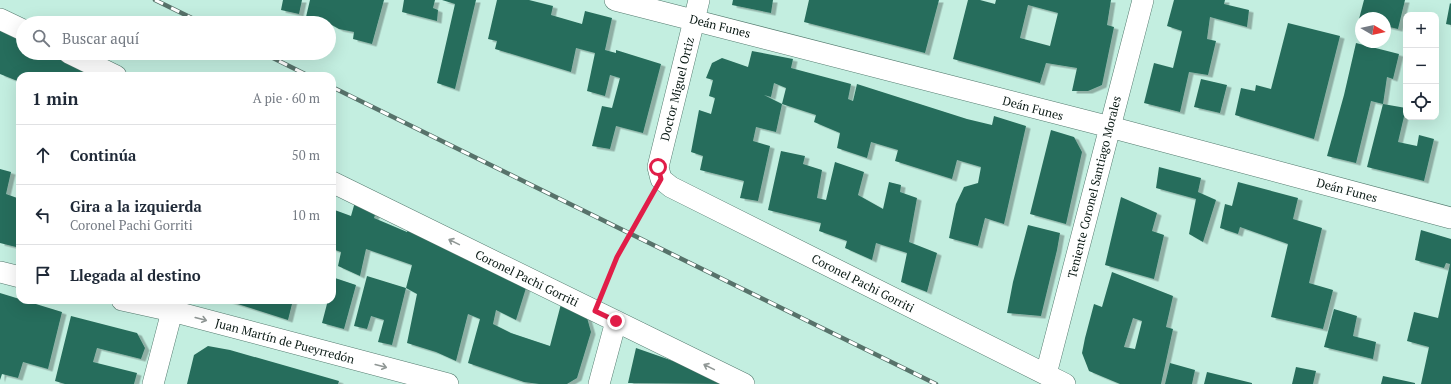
<!DOCTYPE html>
<html lang="es">
<head>
<meta charset="utf-8">
<style>
  body { margin:0; font-family:"PT Serif",serif; background:#f2f2f3; color:#1f2937 }
  .controls { position:absolute; right:12px; top:12px; display:grid; overflow:hidden; border-radius:8px; box-shadow:0 4px 16px #0002 }
  .controls button { width:36px; height:36px; display:grid; place-items:center; padding:0; border:0; border-bottom:1px solid #e0e1e3; background:#fff; color:#1f2937; font:20px sans-serif }
  .compass { position:absolute; left:1355px; top:12px; width:36px; height:36px; border-radius:50%; background:#fff; box-shadow:0 4px 16px #0002; rotate:99deg }
  .stop { position:absolute; width:12px; height:12px; margin:-9px; border:3px solid #e11d48; border-radius:50%; background:#fff }
  .stop.end { background:#e11d48; border-color:#fff; box-shadow:0 1px 4px #0008 }
  .list { margin:0; padding:0; list-style:none }
  h2 { display:flex; justify-content:space-between; align-items:center; height:52px; margin:0; padding:0 16px; font-size:17px }
  h2 small { font-size:13px; font-weight:400; color:#747a83 }
  .list li { display:grid; grid-template-columns:26px 1fr auto; gap:12px; align-items:center; box-sizing:border-box; height:60px; padding:0 16px; border-top:1px solid #e0e1e3 }
  .list b { display:block; font-size:15px; white-space:nowrap }
  .list p { margin:0; font-size:13px; white-space:nowrap; color:#747a83 }
  .list em { font-size:13px; font-style:normal; color:#747a83 }
  .icon { flex:none; width:22px; height:22px; fill:none; stroke:currentColor; stroke-width:2; stroke-linecap:round; stroke-linejoin:round }
  .map { position:relative; flex:none; width:1451px; height:384px; overflow:hidden }
  .search { position:absolute; background:#fff; box-shadow:0 4px 16px #0002; left:16px; top:16px; width:320px; height:44px; display:flex; align-items:center; gap:10px; box-sizing:border-box; padding:0 14px; border-radius:22px; color:#747a83; font-size:15px }
  .panel { position:absolute; background:#fff; box-shadow:0 4px 16px #0002; left:16px; top:72px; width:320px; height:232px; border-radius:12px }
  .map>svg:first-child { display:block }
  .building { fill:#276d5b; fill-rule:evenodd; filter:url(#shadow) }
  .lines { fill:none; stroke-linecap:round; stroke-linejoin:round }
  .minor-casing { stroke:#537a6e; stroke-width:22 }
  .path { stroke:#6b897f; stroke-width:2.5; stroke-dasharray:2 3; stroke-linecap:butt }
  .minor { stroke:#fff; stroke-width:21 }
  .rail-casing { stroke:#57726a; stroke-width:4.5 }
  .rail { stroke:#fff; stroke-width:3; stroke-dasharray:9; stroke-linecap:butt }
  .oneway { stroke:#909795 }
  .route { stroke:#e11d48; stroke-width:5 }
  .labels { text-anchor:middle; dominant-baseline:central; stroke-width:4; stroke-linejoin:round; paint-order:stroke }
  .street-label { font-size:12px; fill:#081813; stroke:#fff }
</style>
</head>
<body>
<div class="map">
<svg width="1451" height="384" viewBox="0 0 1451 384">
  <defs>
    <filter id="shadow"><feDropShadow dx="4.5" dy="2.5" stdDeviation="0" flood-color="#0004"/></filter>
  </defs>
  <rect width="100%" height="100%" fill="#c3eee0"/>
  <path class="building" d="M283,0H302L299,14L281,10Z
    M310,0H384L372,44L353,39L354,32L339,29L321,19V23H315L306,17Z
    M404,0H435L433,8L438,10L437,21L402,12Z
    M442,0H476L455,89L437,83L455,4Z
    M497,0H529L553,6L551,15L582,24L585,11L612,18L605,50L616,53V50L661,64L643,133L616,126L610,149L592,146L602,106L612,108L620,78L610,75L605,96L587,91L595,53L576,48L571,72L495,49L497,41L488,39Z
    M733,0H773L771,13L732,5Z
    M809,0H939L925,53L804,22Z
    M968,0H980L995,4L996,0H1111L1107,25L1114,27L1102,85L1088,91H1072L1077,68L1046,63L1040,83L953,59ZM1028,5L1058,13L1050,46L1020,38Z
    M1174,0H1225L1224,4L1249,10L1247,27L1210,17L1207,39L1216,41L1208,75L1189,72L1180,112L1144,103L1154,63L1173,68L1182,31L1167,26Z
    M1364,0H1405L1398,29L1385,26V18H1361V20L1359,19Z
    M1450,3L1451,4V25L1446,24Z
    M1288,23L1340,36L1314,139L1235,115L1241,88L1255,91L1256,85L1271,89Z
    M0,24L23,36V53H58L107,76H20V82L0,74Z
    M1356,43L1399,54L1393,79L1387,77L1383,104L1371,101L1356,163L1327,156L1344,95Z
    M752,51L793,59L791,68L851,84L848,99L853,101L857,84L967,119L992,125L994,116L1026,126L1004,224L985,218L978,246L949,238L956,204L964,187L978,183L981,167L957,160L952,179L895,161L898,150L871,142L867,158L837,148L840,133L814,122L816,115L782,104L786,88L774,83L771,97L764,95L782,104L776,132L756,127L753,141L770,146L758,201L740,198L744,181L700,170L703,156L691,152L699,110L711,114L715,98L709,96L713,80L706,78L712,63L722,58L748,67Z
    M1201,79L1227,85L1220,113L1194,107Z
    M1383,104L1406,108L1398,142L1417,146L1419,135L1434,139L1424,181L1367,167Z
    M1051,130L1074,137L1082,152L1066,224L1030,214Z
    M781,151L805,156L803,164L822,170L817,198L826,200L835,162L864,172L858,195L883,209L889,182L901,185L900,192L917,198L909,242L937,253L927,292L901,282L907,253L876,243L872,260L845,248L847,241L819,231L821,223L768,210Z
    M1159,167L1201,178L1198,192L1216,200L1203,242L1189,234L1196,199L1156,188Z
    M0,169L11,172L6,194L20,199V248L0,243Z
    M1238,182L1298,198L1293,219L1322,228L1309,283L1333,290L1323,329L1271,317L1288,244L1240,227L1238,234L1220,228L1225,204L1232,206Z
    M1121,197L1157,213L1152,231L1164,235L1154,279L1105,265Z
    M355,202L376,212L374,218L407,232L409,227L526,288L516,320L496,310L493,324L511,333L550,346L561,304L586,314L591,332L577,378L567,384H539L524,382L468,363L480,319L468,314L456,361L436,352L407,343L417,294L406,288L412,265L366,249L360,276L338,266L341,252L332,249V209L351,216Z
    M1028,225L1060,233L1057,250L1041,316L1007,313L1013,282Z
    M1421,230L1451,239V384H1421L1429,347L1407,341L1414,312L1438,318L1450,264L1446,263L1444,268L1415,260Z
    M1112,272L1173,296L1166,327L1173,329L1161,384H1120L1089,371L1082,353L1085,338L1094,304L1102,307ZM1133,318L1142,321L1135,349L1124,347Z
    M367,276L406,288L392,345L378,342L384,320L371,316L367,329L354,326Z
    M335,278L356,285L344,329L322,323L328,300H332V287Z
    M0,293L62,312L48,369L23,362L18,378L2,374L0,380Z
    M225,300H293L288,320Z
    M1334,309L1357,316L1353,336L1376,342L1373,359L1324,347Z
    M71,316L137,333L145,348L141,359L97,348L93,362L137,373L134,384H65L55,381Z
    M208,346L230,350L311,373L339,381L338,384H187L194,355Z
    M636,348L676,362L727,384L628,383Z
    M1170,363L1195,370L1192,384H1165Z
    M1296,367L1316,371L1313,384H1292Z
    M1207,372L1252,383V384H1204Z
    M1383,376L1415,383V384H1381Z"/>
  <g class="lines">
    <defs>
      <path id="minor" d="M615,0L1110,127L1451,218
        M699,0L658,167L661,179L671,187L1065,384
        M0,19L23,30
        M69,53L116,76
        M332,182L744,384
        M0,272L20,277
        M122,300L172,311L448,384
        M1046,374L1143,0
        M153,384L175,300
        M599,384L616,321"/>
    </defs>
    <use href="#minor" class="minor-casing"/>
    <path class="path" d="M603,292L617,257L651,197"/>
    <use href="#minor" class="minor"/>
    <defs>
      <path id="rail" d="M155,0L202,23
        M263,53L309,76
        M332,87L936,384"/>
    </defs>
    <use href="#rail" class="rail-casing"/>
    <use href="#rail" class="rail"/>
  </g>
  <defs><path id="oneway-shaft" d="M-6 0H5M1.5-3L5.5 0L1.5 3" fill="none" stroke-width="1.6" stroke-linecap="round" stroke-linejoin="round"/></defs>
  <g class="oneway">
    <use href="#oneway-shaft" transform="translate(454 242) rotate(-154)"/>
    <use href="#oneway-shaft" transform="translate(201 319) rotate(15)"/>
    <use href="#oneway-shaft" transform="translate(381 366) rotate(15)"/>
    <use href="#oneway-shaft" transform="translate(709 367) rotate(-154)"/>
  </g>
  <g class="lines">
    <path class="route" d="M616,321L595,311L617,257L661,179L658,167"/>
  </g>
  <g class="labels">
    <g class="street-label">
      <text transform="translate(720 26) rotate(14)">Deán Funes</text>
      <text transform="translate(677 89) rotate(-76)">Doctor Miguel Ortiz</text>
      <text transform="translate(1033 108) rotate(15)">Deán Funes</text>
      <text transform="translate(1094 187) rotate(-76)">Teniente Coronel Santiago Morales</text>
      <text transform="translate(1347 190) rotate(15)">Deán Funes</text>
      <text transform="translate(527 278) rotate(26)">Coronel Pachi Gorriti</text>
      <text transform="translate(863 283) rotate(27)">Coronel Pachi Gorriti</text>
      <text transform="translate(285 341) rotate(15)">Juan Martín de Pueyrredón</text>
    </g>
  </g>
</svg>
<div class="controls">
<button>+</button>
<button>−</button>
<button><svg class="icon" aria-label="locate" viewBox="0 0 24 24"><circle cx="12" cy="12" r="6"/><path d="M12 2v4M12 18v4M2 12h4M18 12h4"/></svg></button>
</div>
<svg class="compass" viewBox="-18 -18 36 36"><path d="M0-13l5 13h-10z" fill="#e53935"/><path d="M0 13l5-13h-10z" fill="#747a83"/></svg>
<div class="stop" style="left:658px;top:167px"></div>
<div class="stop end" style="left:616px;top:321px"></div>
<div class="search"><svg class="icon" aria-label="search" viewBox="0 0 24 24"><circle cx="10" cy="10" r="6"/><path d="M15 15l6 6"/></svg>Buscar aquí</div>
<section class="panel">
<h2>1 min<small>A pie · 60 m</small></h2>
<ul class="list">
<li><svg class="icon" aria-label="ahead" viewBox="0 0 24 24"><path d="M12 20V5M6 11l6-6 6 6"/></svg><div><b>Continúa</b></div><em>50 m</em></li>
<li><svg class="icon" aria-label="left" viewBox="0 0 24 24"><path d="M17 20v-9H6M10 6l-5 5 5 5"/></svg><div><b>Gira a la izquierda</b><p>Coronel Pachi Gorriti</p></div><em>10 m</em></li>
<li><svg class="icon" aria-label="arrive" viewBox="0 0 24 24"><path d="M6 21V4h12l-3 4 3 4H6"/></svg><div><b>Llegada al destino</b></div></li>
</ul>
</section>
</div>
</body>
</html>
